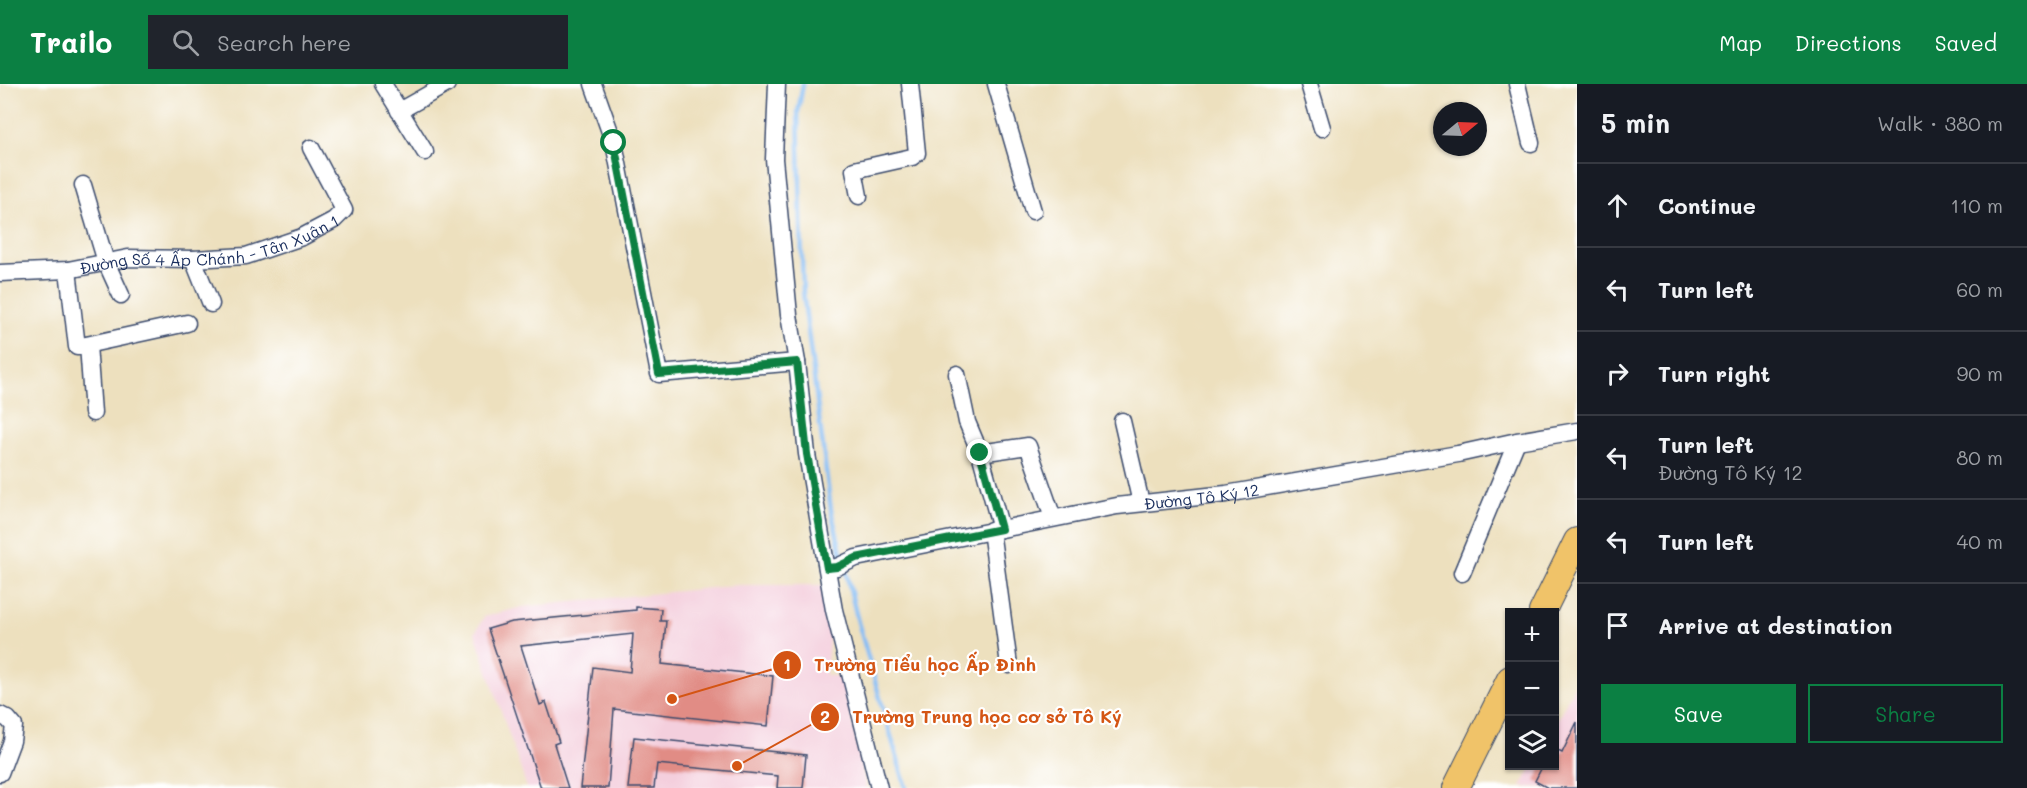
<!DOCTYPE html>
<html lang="en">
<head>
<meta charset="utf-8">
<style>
  body { margin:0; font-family:Mali,sans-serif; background:#20242c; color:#f1f3f6 }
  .controls { position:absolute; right:18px; bottom:18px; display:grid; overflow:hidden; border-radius:0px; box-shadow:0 2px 4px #0004 }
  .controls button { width:54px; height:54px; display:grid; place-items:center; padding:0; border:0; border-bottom:2px solid #363941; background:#171b24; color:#f1f3f6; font:30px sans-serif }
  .compass { position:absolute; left:1433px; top:18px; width:54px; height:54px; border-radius:50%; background:#171b24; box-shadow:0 2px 4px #0004; rotate:71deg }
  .stop { position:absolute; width:18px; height:18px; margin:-14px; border:4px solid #0b8043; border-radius:50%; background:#fff }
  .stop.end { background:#0b8043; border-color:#fff; box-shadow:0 2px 6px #0008 }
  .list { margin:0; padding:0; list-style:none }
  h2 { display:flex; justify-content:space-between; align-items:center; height:78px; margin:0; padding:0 24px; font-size:26px }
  h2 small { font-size:20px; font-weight:400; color:#9ea1a6 }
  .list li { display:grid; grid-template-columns:39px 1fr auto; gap:18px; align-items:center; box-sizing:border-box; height:84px; padding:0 24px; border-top:2px solid #363941 }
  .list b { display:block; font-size:22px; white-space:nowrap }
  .list p { margin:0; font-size:20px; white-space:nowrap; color:#9ea1a6 }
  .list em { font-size:20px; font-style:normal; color:#9ea1a6 }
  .actions { display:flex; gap:12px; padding:18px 24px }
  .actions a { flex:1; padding:14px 0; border:2px solid #0b8043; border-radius:0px; text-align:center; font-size:21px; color:#0b8043 }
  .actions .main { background:#0b8043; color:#fff }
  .icon { flex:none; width:33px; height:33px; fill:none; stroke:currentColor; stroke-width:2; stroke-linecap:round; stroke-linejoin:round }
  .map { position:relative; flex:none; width:1577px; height:704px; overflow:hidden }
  header { display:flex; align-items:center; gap:36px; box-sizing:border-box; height:84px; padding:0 30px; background:#0b8043; color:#fff }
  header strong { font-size:28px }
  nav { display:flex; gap:33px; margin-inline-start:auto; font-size:21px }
  .search { width:420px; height:54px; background:#20242c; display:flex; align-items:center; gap:15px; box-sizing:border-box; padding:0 21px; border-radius:0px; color:#9ea1a6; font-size:22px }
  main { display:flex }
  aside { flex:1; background:#171b24 }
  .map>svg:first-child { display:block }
  .built { fill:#f4cfdd }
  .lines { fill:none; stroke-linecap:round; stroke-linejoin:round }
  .stream { stroke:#84bdf5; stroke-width:4.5 }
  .building { fill:#e18c85 }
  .minor-casing { stroke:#3a4a6c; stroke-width:19 }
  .primary-casing { stroke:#3a4a6c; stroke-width:28 }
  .minor { stroke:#fff; stroke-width:16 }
  .primary { stroke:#f0c369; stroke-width:26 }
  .route { stroke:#0b8043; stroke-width:8 }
  .labels { text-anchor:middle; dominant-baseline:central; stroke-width:4.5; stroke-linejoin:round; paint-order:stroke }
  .street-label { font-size:16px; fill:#1b2f5e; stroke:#fff }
  .leader { fill:none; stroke:#d45514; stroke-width:2 }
  .callout-dot { fill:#d45514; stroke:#fff; stroke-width:2 }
  .mark-label { font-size:18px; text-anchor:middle; font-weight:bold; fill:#fff }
  .callout-label { font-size:18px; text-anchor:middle; font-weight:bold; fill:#d45514; stroke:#fff; stroke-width:4.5; stroke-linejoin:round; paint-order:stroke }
</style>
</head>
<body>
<header>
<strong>Trailo</strong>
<div class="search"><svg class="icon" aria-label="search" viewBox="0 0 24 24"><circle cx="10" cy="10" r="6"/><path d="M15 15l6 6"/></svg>Search here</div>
<nav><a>Map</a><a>Directions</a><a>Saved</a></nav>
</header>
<main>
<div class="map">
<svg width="1577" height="704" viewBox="0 0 1577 704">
  <rect width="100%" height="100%" fill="#fff"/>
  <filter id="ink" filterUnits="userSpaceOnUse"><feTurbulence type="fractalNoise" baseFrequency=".0167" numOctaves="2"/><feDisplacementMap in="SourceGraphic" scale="12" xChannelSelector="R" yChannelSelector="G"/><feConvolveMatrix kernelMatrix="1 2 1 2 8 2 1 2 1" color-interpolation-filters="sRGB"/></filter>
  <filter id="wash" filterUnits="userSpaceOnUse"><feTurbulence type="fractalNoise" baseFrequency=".008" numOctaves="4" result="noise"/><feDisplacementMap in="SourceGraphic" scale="24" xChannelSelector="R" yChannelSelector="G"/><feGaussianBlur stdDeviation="1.35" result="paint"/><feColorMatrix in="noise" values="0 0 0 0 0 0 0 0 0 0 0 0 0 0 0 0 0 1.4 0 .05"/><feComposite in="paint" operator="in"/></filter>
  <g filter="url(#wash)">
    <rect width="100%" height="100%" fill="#ede0be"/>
    <path class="built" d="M739,501H824L831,538L826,591L843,593L866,704H527L475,549L484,533L522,523Z
      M1577,597V704L1521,703L1532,682H1554L1555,640Z"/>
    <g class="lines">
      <path class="stream" d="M803,0L798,28L803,208L831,426L843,476
        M845,484L858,538L906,704"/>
    </g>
    <g id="blocks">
      <path class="building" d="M636,523L661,525L660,537H666L662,580L773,592L768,642L614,625L608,704H580L593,583L630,588L633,550L521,562L540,621L546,618L559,658L554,660L568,704H541L488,545L512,538L636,526Z
        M1577,638V704H1548L1535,697L1543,681H1554V665L1562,669Z
        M634,653L806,671L803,704H777L778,692L657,680L654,704H628Z"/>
    </g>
  </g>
  <g filter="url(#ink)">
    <use href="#blocks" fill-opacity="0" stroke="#3a4a6c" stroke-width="1.5"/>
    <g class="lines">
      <defs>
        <g id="minor">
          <path d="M383,0L425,68"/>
          <path d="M593,0L614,59L659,290L797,278"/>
          <path d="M777,0L774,75L789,231L797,278L807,370L834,526L879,704"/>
          <path d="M996,0L1033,127"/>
          <path d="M1309,0L1322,44"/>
          <path d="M1517,0L1531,59"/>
          <path d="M399,27L447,0"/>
          <path d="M83,101L106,178L121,211"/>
          <path d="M859,112L854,86L912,73L917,69L910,0"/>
          <path d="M193,175L211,220"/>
          <path d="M68,186L77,263L187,239"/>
          <path id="s1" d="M0,189L68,186L128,174L193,175L246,172L302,153L334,136L344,126L311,64"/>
          <path d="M88,261L93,329"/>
          <path d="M957,290L967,338L980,369L1001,445"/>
          <path d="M1122,337L1141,419"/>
          <path d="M980,369L1028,362L1053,434"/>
          <path d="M991,446L1009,581"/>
          <path id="s2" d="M827,484L837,483L856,474L1117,422L1226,410L1458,370L1517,357L1577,347"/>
          <path d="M1462,489L1517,357"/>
          <path d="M0,631L8,635L14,642L12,657L0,689"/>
        </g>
        <path id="primary" d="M1542,528L1577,457
          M1456,704L1510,595"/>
      </defs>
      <use href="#minor" class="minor-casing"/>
      <use href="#primary" class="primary-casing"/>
      <use href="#minor" class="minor"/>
      <use href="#primary" class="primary"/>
    </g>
  </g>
  <g class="lines" filter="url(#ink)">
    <path class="route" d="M614,59L659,290L797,278L807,370L827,484L837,483L856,474L1001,445L980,369"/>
  </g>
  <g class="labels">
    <g class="street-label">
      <text stroke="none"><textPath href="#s1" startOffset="213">Đường Số 4 Ấp Chánh - Tân Xuân 1</textPath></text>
      <text stroke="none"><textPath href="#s2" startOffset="382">Đường Tô Ký 12</textPath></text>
    </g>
  </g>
  <path class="leader" d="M672 615L787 581M737 682L825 633"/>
  <g class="callout-dot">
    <circle cx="672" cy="615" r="6"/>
    <circle cx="737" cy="682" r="6"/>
    <circle cx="787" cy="581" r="15"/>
    <circle cx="825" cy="633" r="15"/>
  </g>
  <g class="mark-label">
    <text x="787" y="587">1</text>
    <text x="825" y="639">2</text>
  </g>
  <g class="callout-label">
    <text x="925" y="587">Trường Tiểu học Ấp Đình</text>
    <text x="987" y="639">Trường Trung học cơ sở Tô Ký</text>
  </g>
</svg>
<div class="controls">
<button>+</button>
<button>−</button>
<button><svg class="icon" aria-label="layers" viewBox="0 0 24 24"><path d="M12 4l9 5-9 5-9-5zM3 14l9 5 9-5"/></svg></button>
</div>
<svg class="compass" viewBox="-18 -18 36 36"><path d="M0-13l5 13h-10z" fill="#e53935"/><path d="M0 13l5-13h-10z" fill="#9ea1a6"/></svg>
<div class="stop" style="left:614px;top:59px"></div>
<div class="stop end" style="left:980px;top:369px"></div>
</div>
<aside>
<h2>5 min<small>Walk · 380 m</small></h2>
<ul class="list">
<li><svg class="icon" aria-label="ahead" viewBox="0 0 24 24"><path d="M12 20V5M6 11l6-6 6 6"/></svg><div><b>Continue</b></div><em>110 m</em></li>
<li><svg class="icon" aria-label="left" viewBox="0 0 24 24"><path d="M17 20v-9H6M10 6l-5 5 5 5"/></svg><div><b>Turn left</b></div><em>60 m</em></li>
<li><svg class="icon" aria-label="right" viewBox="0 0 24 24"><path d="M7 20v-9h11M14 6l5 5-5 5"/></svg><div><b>Turn right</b></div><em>90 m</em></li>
<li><svg class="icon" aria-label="left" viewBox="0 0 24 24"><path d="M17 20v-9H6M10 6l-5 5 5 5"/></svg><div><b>Turn left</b><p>Đường Tô Ký 12</p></div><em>80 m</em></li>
<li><svg class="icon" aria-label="left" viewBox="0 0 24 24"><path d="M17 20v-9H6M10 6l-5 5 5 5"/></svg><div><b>Turn left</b></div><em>40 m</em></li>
<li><svg class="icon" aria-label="arrive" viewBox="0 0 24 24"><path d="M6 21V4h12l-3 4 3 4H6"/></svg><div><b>Arrive at destination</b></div></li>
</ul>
<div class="actions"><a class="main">Save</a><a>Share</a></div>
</aside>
</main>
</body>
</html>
